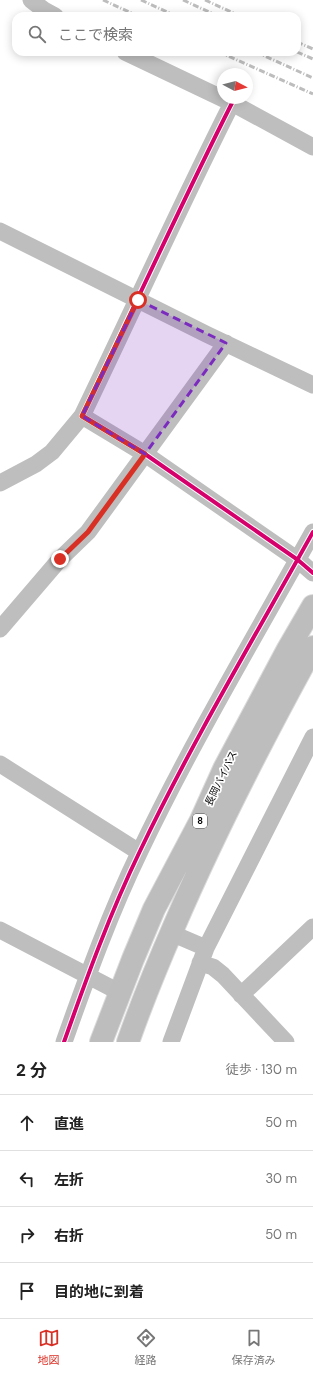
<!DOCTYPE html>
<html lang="ja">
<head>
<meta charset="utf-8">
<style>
  body { margin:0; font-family:"DM Sans","Noto Sans JP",sans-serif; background:#f2f2f2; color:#222 }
  .compass { position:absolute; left:217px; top:68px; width:36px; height:36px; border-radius:50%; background:#fff; box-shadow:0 2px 10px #0003; rotate:97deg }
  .stop { position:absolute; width:12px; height:12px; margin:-9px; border:3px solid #d93025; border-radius:50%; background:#fff }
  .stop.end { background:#d93025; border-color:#fff; box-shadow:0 1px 4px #0008 }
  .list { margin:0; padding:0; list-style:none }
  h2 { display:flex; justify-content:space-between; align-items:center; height:52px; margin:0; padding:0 16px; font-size:17px }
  h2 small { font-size:13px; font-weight:400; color:#767676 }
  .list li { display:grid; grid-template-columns:26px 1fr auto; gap:12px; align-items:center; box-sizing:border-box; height:56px; padding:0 16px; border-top:1px solid #e0e0e0 }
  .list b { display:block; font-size:15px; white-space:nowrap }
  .list em { font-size:13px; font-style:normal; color:#767676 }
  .icon { flex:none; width:22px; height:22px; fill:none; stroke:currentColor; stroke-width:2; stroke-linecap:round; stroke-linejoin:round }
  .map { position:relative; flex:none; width:313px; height:1042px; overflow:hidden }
  .search { position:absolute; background:#fff; box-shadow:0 2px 10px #0003; left:12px; right:12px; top:12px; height:44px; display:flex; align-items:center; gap:10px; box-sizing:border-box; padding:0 14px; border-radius:12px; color:#767676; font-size:15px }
  .sheet { height:276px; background:#fff }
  nav { display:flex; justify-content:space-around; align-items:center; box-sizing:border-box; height:56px; border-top:1px solid #e0e0e0; background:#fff; font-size:11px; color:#767676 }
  nav a { display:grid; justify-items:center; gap:2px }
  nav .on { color:#d93025 }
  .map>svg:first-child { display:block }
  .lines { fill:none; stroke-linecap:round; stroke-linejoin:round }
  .highway-casing { stroke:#dbdbdb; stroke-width:24 }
  .street { stroke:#bebebe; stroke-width:17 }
  .highway { stroke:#bdbdbd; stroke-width:22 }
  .rail { stroke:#bdbdbd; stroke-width:3; stroke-dasharray:6 2 1 2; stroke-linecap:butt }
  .cycleway-casing { stroke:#fff; stroke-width:6 }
  .cycleway { stroke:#d6006c; stroke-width:4 }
  .route { stroke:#d93025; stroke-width:5 }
  .marked { fill:#7b2cbf; fill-opacity:0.2; stroke:#7b2cbf; stroke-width:3; stroke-dasharray:8 5; stroke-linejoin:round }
  .labels { text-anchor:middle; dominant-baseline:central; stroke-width:3.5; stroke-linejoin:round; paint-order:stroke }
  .shield { fill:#fff; stroke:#4c4c4c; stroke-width:1 }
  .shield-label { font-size:9px; font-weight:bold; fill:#000 }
  .street-label { font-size:10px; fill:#000; stroke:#fff }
</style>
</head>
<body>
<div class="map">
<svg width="313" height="1042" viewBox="0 0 313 1042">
  <rect width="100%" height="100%" fill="#fff"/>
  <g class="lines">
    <defs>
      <path id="highway" d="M101,1042L133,959L154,909L201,820L224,769L288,649L313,606
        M128,1042C142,1002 158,963 175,924C216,829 263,738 313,647"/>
    </defs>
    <use href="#highway" class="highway-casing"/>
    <path class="street" d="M31,0L44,10L55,16
      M125,52L232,103L313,147
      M232,103C180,206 132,312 82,416L145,454L298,560L313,573
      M0,231L206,334L313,385
      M0,483L36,464L52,452L82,416
      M0,629L60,559L88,532L226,343
      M0,764L139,852
      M0,930L119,992
      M171,933L206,948
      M200,963L213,967L223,975L286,1042
      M241,995L313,927
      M64,1042C87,977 110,913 140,851C192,742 254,638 313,532
      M171,1042L206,948L313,737"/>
    <use href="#highway" class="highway"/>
    <path class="rail" d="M103,0L138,16
      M141,0L176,16
      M183,0L218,16
      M205,0L240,16
      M297,42L313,49
      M219,52L313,94
      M256,52L313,78
      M297,52L313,59"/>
    <defs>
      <path id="cycleway" d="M232,103C180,206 132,312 82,416L145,454L298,560L313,573
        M64,1042C87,977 110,913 140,851C192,742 254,638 313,532"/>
    </defs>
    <use href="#cycleway" class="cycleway-casing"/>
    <use href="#cycleway" class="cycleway"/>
  </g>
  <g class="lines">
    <path class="route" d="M60,559L88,532L145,454L82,416L138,300"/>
  </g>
  <path class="marked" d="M138,300L226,343L145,454L82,416Z"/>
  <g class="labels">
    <rect class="shield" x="193" y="814" width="14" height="14" rx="3"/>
    <g class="shield-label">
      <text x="200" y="821">8</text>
    </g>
    <g class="street-label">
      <text transform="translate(221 778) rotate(-64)">長岡バイパス</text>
    </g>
  </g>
</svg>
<svg class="compass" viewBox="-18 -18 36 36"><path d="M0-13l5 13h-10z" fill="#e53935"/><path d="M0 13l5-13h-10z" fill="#767676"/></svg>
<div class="stop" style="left:138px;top:300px"></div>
<div class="stop end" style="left:60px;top:559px"></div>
<div class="search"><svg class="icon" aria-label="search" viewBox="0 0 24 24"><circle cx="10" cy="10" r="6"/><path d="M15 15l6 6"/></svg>ここで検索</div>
</div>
<section class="sheet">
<h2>2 分<small>徒歩 · 130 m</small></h2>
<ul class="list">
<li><svg class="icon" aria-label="ahead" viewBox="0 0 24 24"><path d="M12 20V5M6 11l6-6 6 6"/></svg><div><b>直進</b></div><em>50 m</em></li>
<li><svg class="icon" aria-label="left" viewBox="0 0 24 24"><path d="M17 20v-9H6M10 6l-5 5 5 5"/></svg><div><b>左折</b></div><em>30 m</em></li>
<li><svg class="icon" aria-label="right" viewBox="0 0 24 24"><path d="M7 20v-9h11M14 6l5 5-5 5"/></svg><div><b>右折</b></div><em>50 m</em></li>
<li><svg class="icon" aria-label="arrive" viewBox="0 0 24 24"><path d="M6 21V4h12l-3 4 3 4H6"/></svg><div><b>目的地に到着</b></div></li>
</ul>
</section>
<nav>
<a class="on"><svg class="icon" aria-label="map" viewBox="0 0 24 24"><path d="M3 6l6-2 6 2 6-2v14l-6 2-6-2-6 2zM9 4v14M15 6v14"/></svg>地図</a>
<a><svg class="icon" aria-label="directions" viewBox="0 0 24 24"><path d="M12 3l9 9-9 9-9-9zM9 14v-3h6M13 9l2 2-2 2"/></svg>経路</a>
<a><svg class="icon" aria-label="saved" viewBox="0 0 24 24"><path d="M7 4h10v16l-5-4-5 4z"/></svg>保存済み</a>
</nav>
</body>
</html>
